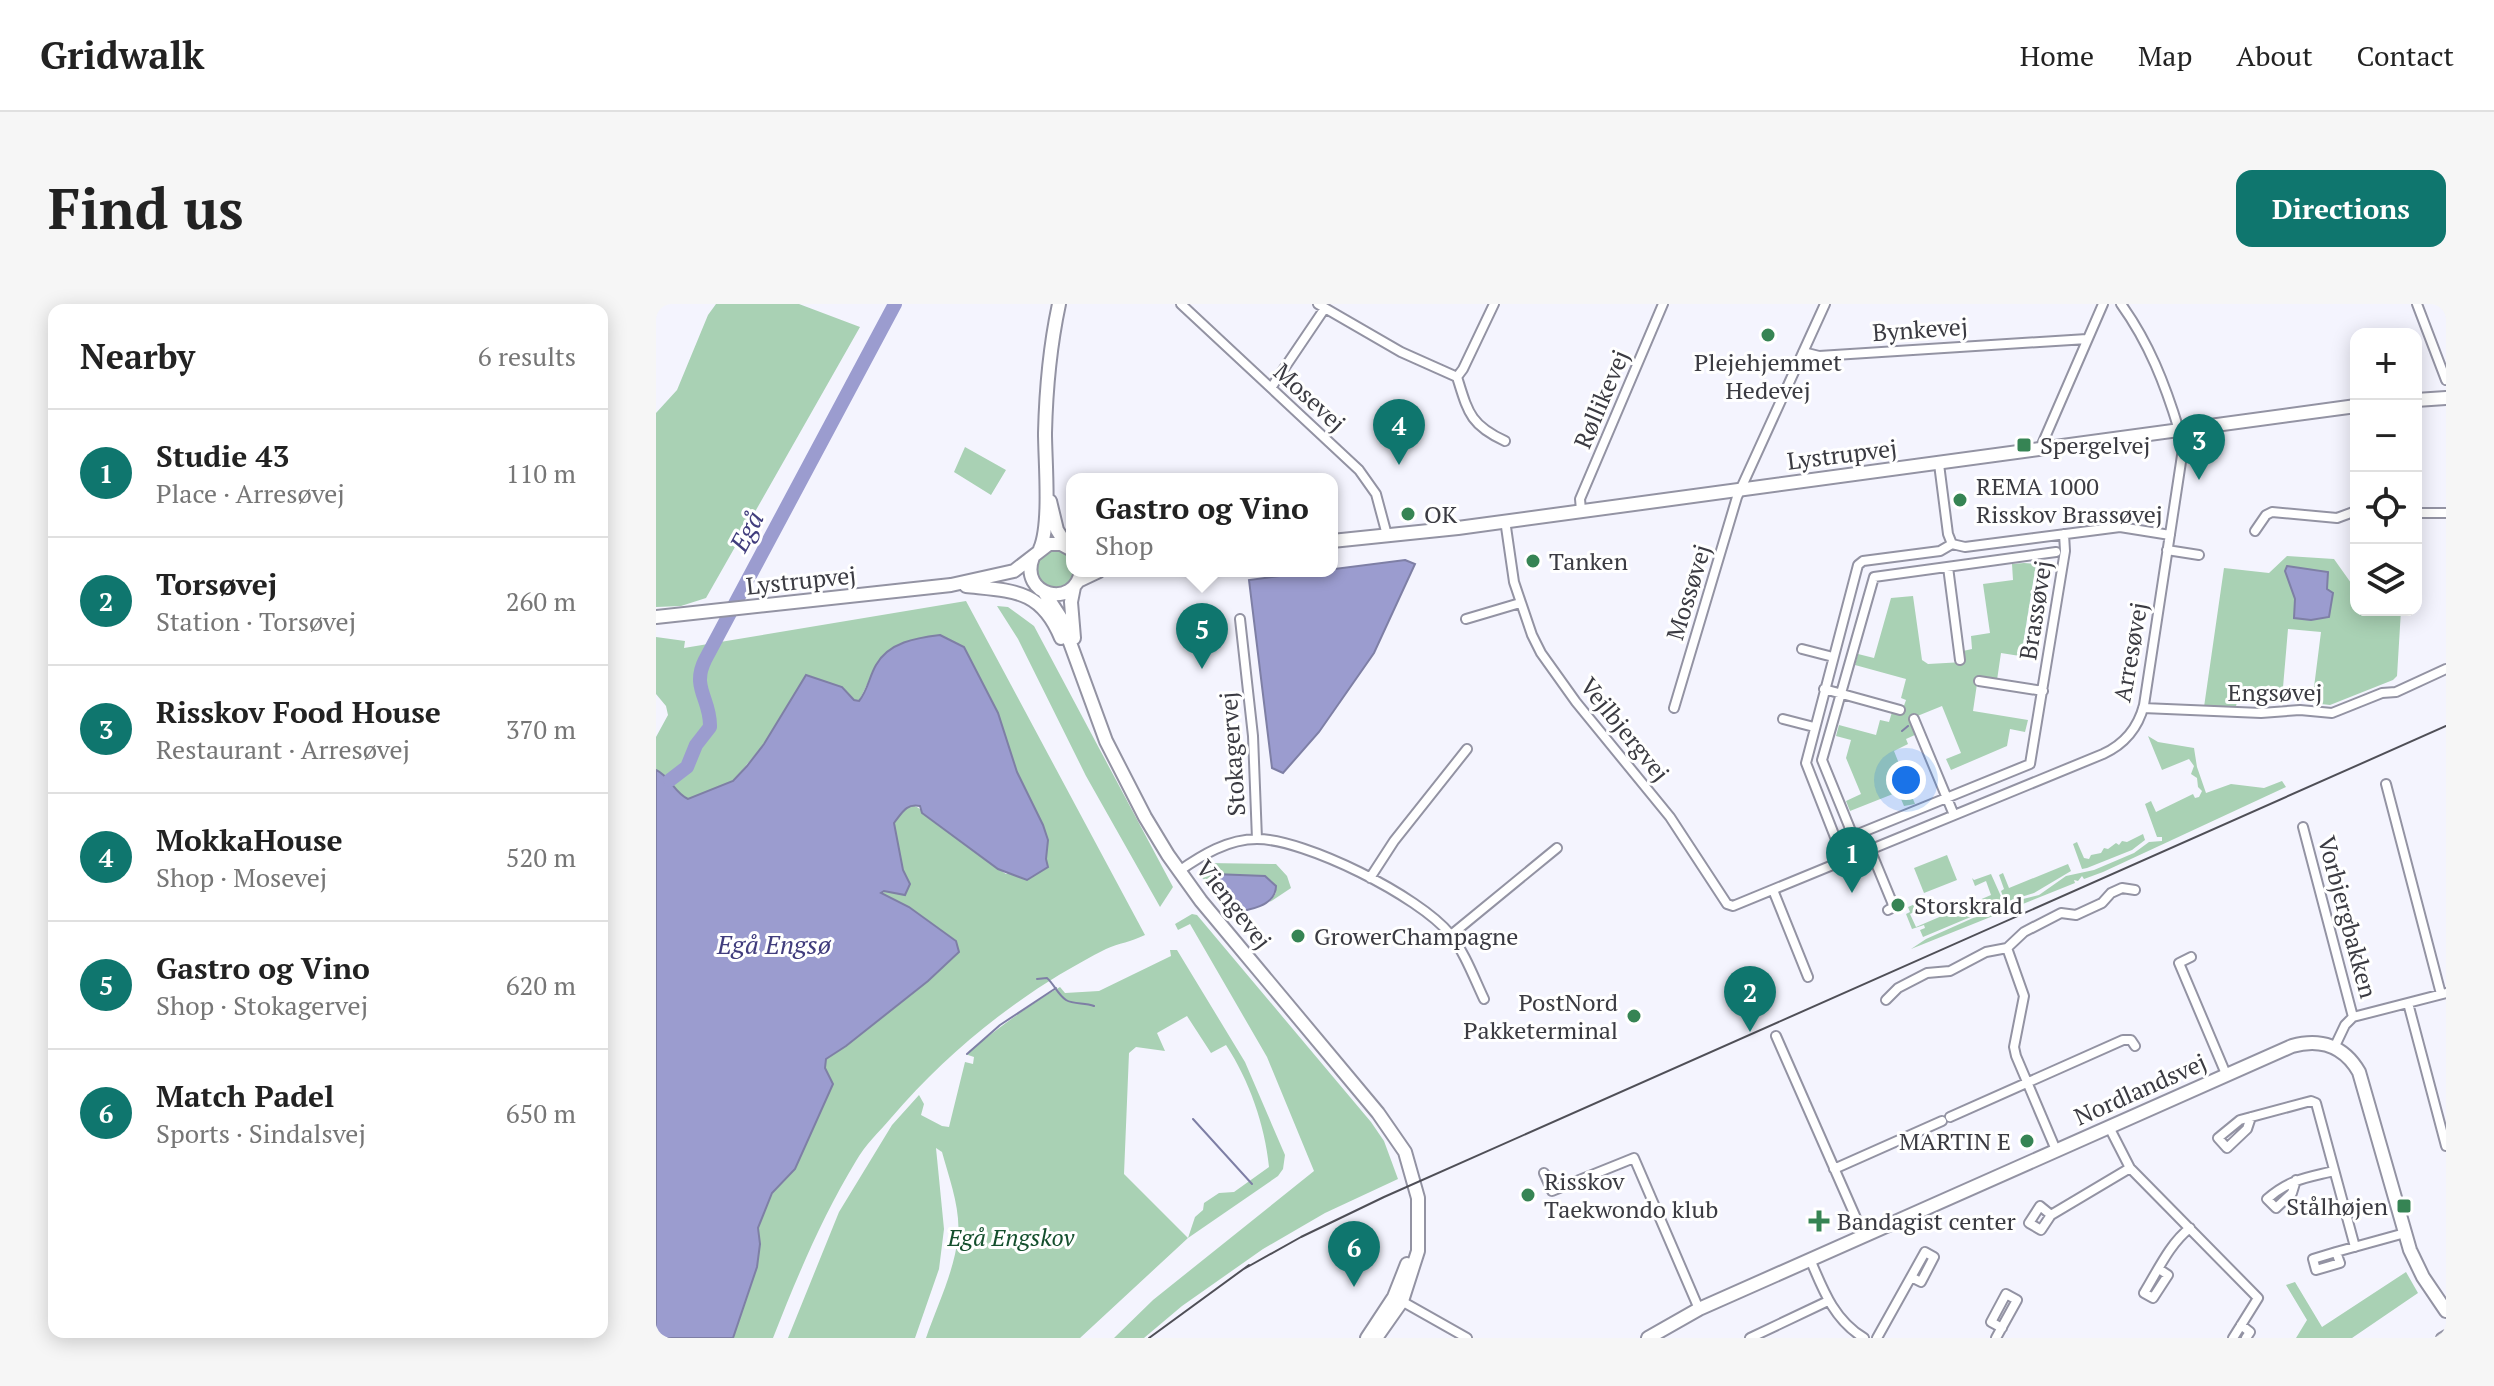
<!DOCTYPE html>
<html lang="en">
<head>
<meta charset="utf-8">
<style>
  body { margin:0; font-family:"PT Serif",serif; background:#f6f6f6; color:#222 }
  .controls { position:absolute; right:24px; top:24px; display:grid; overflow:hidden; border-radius:16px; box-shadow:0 4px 20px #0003 }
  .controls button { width:72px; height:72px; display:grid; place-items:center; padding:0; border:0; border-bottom:2px solid #e0e0e0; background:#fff; color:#222; font:40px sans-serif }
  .you { position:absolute; left:1250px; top:476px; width:28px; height:28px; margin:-20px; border:6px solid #fff; border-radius:50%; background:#1a73e8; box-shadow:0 0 0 12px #1a73e833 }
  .badge { display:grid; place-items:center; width:52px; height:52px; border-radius:50%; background:#0f766e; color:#fff; font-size:26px; font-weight:700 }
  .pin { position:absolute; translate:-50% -66px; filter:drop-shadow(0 2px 4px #0008) }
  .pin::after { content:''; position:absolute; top:42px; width:28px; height:24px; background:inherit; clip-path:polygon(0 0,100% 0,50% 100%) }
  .popup { position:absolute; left:410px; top:169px; width:272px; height:104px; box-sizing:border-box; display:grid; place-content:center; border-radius:16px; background:#fff; filter:drop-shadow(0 2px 6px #0005); font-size:26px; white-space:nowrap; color:#767676 }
  .popup b { font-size:30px; color:#222 }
  .popup::after { content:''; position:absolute; left:50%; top:100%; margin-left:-16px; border:16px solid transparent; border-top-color:#fff }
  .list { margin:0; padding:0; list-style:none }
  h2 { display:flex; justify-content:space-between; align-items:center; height:104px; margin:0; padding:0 32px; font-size:34px }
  h2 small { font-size:26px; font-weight:400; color:#767676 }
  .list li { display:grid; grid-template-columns:52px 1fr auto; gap:24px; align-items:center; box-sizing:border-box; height:128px; padding:0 32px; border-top:2px solid #e0e0e0 }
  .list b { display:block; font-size:30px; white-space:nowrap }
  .list p { margin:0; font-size:26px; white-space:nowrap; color:#767676 }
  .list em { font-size:26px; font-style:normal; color:#767676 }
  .icon { flex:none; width:44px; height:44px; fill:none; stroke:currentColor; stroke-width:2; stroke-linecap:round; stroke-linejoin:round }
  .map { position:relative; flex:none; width:1790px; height:1034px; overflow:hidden; border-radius:16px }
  header { display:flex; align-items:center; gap:48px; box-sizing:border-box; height:112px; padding:0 40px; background:#fff; border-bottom:2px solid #e0e0e0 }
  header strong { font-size:38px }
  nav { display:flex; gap:44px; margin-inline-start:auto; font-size:28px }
  .intro { display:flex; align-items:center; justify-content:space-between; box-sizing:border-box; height:192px; padding:0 48px }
  h1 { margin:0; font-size:56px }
  .button { padding:20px 36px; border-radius:16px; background:#0f766e; color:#fff; font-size:28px; font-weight:700 }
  main { display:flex; gap:48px; padding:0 48px }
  aside { flex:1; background:#fff; border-radius:16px; box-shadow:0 4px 20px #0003 }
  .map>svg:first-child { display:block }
  .green { fill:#a9d1b4; fill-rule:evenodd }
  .water { fill:#9b9ccf; stroke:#7e7fa5; stroke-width:2 }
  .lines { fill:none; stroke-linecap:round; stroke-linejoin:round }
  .stream { stroke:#7e7fa5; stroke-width:2 }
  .river { stroke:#9b9ccf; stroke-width:14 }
  .street-casing { stroke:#9393a3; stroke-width:12 }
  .secondary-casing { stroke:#9393a3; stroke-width:16 }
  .street { stroke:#fff; stroke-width:8 }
  .secondary { stroke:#fff; stroke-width:12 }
  .tram { stroke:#4f4f57; stroke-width:2 }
  .poi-dot { fill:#368454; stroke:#fff; stroke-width:3 }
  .labels { text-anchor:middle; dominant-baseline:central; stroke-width:6; stroke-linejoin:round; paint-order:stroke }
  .street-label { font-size:24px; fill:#3b3b42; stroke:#fff }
  .poi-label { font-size:24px; fill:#3b3b42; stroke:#fff; text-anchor:start }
  .park-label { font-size:24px; font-style:italic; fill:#144f2d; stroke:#fff }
  .water-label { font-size:26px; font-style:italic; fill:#413d7d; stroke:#fff }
</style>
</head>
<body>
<header>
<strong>Gridwalk</strong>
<nav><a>Home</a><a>Map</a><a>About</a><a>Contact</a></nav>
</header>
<div class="intro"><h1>Find us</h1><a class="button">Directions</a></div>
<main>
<aside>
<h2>Nearby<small>6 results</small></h2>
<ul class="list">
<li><span class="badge">1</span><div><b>Studie 43</b><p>Place · Arresøvej</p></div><em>110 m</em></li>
<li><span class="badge">2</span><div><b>Torsøvej</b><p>Station · Torsøvej</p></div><em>260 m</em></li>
<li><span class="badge">3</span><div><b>Risskov Food House</b><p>Restaurant · Arresøvej</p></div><em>370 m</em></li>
<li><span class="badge">4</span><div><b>MokkaHouse</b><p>Shop · Mosevej</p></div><em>520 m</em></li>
<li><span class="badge">5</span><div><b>Gastro og Vino</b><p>Shop · Stokagervej</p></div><em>620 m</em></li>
<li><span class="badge">6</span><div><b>Match Padel</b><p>Sports · Sindalsvej</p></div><em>650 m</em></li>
</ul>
</aside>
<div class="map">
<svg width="1790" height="1034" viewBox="0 0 1790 1034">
  <rect width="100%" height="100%" fill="#f4f4fe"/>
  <path class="green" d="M60,0H143L204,23L50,294L25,302L0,303V109L21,86L52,11Z
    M309,143L350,166L335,191L298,168Z
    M393,245L411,247L416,251V267H421L412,283L398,286L382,278L378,259Z
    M1631,252L1678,255L1700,286V306H1745L1741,372L1737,376L1674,401L1656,399L1665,328L1632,325L1626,395L1595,397L1582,395L1580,402L1548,403L1568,264L1613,269Z
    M1368,259L1380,260L1367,340L1382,343L1383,355L1345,349L1341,376L1322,373L1317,407L1372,416L1369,428L1354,425L1351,442L1295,466L1290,455L1305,449L1286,402L1254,415L1261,430L1250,435L1252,440L1238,447L1259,500L1248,502L1242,488L1194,507L1190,497L1205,490L1190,454L1195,436L1180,432L1183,421L1220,431L1224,416L1233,418L1236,408L1245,410L1250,396L1245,394L1250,375L1199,361L1202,350L1218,354L1235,294L1257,292L1266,356L1272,360L1308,358L1307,347L1316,345L1315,332L1334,329L1327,280L1357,276L1356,260Z
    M310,297L489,631C475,638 463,639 450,645C367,687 295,744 235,814C223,828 209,841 200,857C166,913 141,973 117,1034H77L101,963L104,940L102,924L116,889L139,865L169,764L170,755L190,742L272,677L303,648L300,637L253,603L225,589L254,581L247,566L238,519C242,513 248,502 256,501C262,500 337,561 350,570L390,555L392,536L361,468L342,409L308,343L284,331L221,360L203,397L198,396L185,383L108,440L77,477L32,495C18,489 15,473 0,466V433L12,411L10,402L0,390V333L29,337L28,344Z
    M341,302L352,303L378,322L517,583L504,603L430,472L362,335Z
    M1492,432L1502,438L1538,444L1541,463L1550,489L1575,480L1608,484L1626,477L1630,483L1447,568L1428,575L1426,572L1422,577L1418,576L1419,579L1255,645L1270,635L1317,614L1336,609L1359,597L1383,591L1410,572L1438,566L1478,549L1493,538L1506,537V533H1501L1489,500L1495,497L1500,508L1537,490L1539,494L1543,493L1546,487L1542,483L1541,474L1535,470L1538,462L1533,455L1506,466Z
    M1487,530L1489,536L1476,546L1431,564L1426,565L1417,540L1421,538L1428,554L1433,555L1435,551L1445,549L1448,544L1452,545L1460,539L1463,541L1466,537L1471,538Z
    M1291,551L1301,576L1268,589L1258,564Z
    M552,559L620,560L631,572L635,584L614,598L620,589L609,572L559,570L554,581L543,571Z
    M1412,560L1415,567L1378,589L1349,598L1345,587L1348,585L1343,571L1347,569L1353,584Z
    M1335,570L1348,599L1267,633L1264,626L1269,624L1268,621L1256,625L1250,610L1254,608L1252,603L1259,600L1258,603L1262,606L1254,610L1260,623L1335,591L1330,577L1319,582L1316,574L1318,576Z
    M536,610L541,611L715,818L728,837L742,875L669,909L607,945L526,1002L488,1034H458L497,996L658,867L611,753L534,620L522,626L519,620Z
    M514,646H521L589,758L629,851L627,865L622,872L532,934L424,1034H270C281,1002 298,968 302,933C305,905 293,874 286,848L280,844L288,925L283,965L259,1034H132L183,908L236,821L263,791L268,800L265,811L286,822L293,823L309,758L317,760L318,753L312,751L313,747C343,724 371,702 404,683L409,689L443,687L515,652ZM531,712L555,749L570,741C593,776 609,821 613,863L578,888L563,889L548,899L547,906L539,913L532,934L468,870L473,749L480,743L509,747L501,729Z
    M1750,968L1762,989L1696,1034H1640L1651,1016L1630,981L1639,978L1666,1023Z"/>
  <path class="water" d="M749,256L759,260L718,349L663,428L627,469L616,464L593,276Z
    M1631,262L1672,268L1671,285L1677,289L1673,313L1655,316L1638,314L1639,295L1629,267Z
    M284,331L308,343L342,409L361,468L387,521L392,536L390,555L392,563L371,576L342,565L266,509L264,502C250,499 246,509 238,519L247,566L254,580L249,591L228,587L225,589L253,603L300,637L303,648L272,677L190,742L170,755L169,764L177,780L139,865L116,889L102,924L104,940L101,963L77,1034H0V466C15,473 18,489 32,495L77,477L91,462L108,440L150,371L186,383L198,396L203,397C212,386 213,373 220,361C233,338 260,334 284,331Z
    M558,570L609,572L620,582C620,602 592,607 575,608L554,581Z"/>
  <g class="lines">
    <path class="stream" d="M1246,427L1252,422
      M381,675L391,674C398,680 402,691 410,696C418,701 429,698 438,702
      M311,750L344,721L400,684
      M537,815L596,880"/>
    <path class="river" d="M14,476L31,463L40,441L54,423C55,395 35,384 49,356L239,0"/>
    <defs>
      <path id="street" d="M525,0L703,166L720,190L731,231
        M662,0L745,48L801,73
        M838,0L807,65L801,73C812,108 814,121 849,137
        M1465,0C1493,39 1509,80 1523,126
        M1761,0L1790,76
        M1147,48L1163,52L1431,35
        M615,84L669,4
        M1384,145L1447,0
        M1283,160L1292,230L1296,240
        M925,206L924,195L1007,0
        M1760,209H1790
        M849,216L858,278L876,331L885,349L920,398L1014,513L1071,600L1077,602L1447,450C1469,440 1482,424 1488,401L1530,125
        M1599,227L1610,211L1616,208L1681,214L1700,207
        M1296,240L1309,243L1464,223L1514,231
        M1511,246L1543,251
        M1400,248L1218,273L1166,456L1197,532L1374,460L1409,247L1408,230
        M1292,263L1304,356
        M584,315L597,432L601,535
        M810,315L864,299
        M1146,345L1177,353
        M1323,377L1387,387
        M1168,385L1244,406
        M1018,404L1081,193L1169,0
        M1487,404L1605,409L1644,406L1676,409L1726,389L1740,388L1790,365
        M1127,415L1158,423
        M1258,415L1298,511
        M1730,480L1785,690
        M1647,523L1697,713
        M1214,545L1238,603L1232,606
        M1188,556L1150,459L1202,261L1207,257L1284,247L1296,240
        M523,567C546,551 572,535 601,535C649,535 763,592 794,630C809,649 818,674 828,695
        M714,574L738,537L811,445
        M1117,586L1152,673
        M795,631L901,544
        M1351,644L1368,628L1405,609L1420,611L1446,599L1455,589L1466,584L1479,586
        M1535,653L1523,659L1570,770
        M1230,696L1242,684L1271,669L1294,667L1330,648L1351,644L1368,692L1358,743L1360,752L1400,846
        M1752,699L1790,842
        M1120,732L1208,932
        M1679,742L1689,721L1697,713L1790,689
        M1294,813L1467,736H1475L1479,742
        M1595,813L1591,825L1571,844L1562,834L1584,816L1655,797L1660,799L1699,943
        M1453,823L1474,864L1602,994L1577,1034
        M1178,865L1286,817
        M888,869L896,887L978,854L1043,1005
        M1640,876L1636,889L1620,904L1611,895C1634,875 1650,874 1678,867
        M1395,911L1384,902L1373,919L1385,926L1395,911L1474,864
        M1680,948L1657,955L1660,966L1684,959L1680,948L1749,929
        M1154,955C1167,986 1178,1016 1208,1034
        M1503,965L1512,971L1497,994L1488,989C1501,968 1514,939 1534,924
        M742,995L811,1034
        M1585,1021L1594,1028L1590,1034
        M1094,1034L1172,997
        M1221,1034L1269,948L1278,953L1265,978L1255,973
        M1340,1034L1361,996L1350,990L1335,1018L1346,1024
        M1785,1034L1790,1031"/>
      <path id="secondary" d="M1760,96L1790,94
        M394,197L401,226L411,242
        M676,237L802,224L1700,102
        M384,245C395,220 389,158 389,129C390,86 394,42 403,0
        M377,253C362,292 419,306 425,267
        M422,277L443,267
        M310,282C357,287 385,285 405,334
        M418,283L415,298L418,334
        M388,288L405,314L450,437L489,513L512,551L545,597L722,809L749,848L762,894V947L746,997L720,1034
        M0,313L295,281L358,267L393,240H405L416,246
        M711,1034L738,993L751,960
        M992,1034L1043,1005L1636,742C1665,734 1688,742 1703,768L1754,946L1767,973L1790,1007"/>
    </defs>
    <use href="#street" class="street-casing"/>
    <use href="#secondary" class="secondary-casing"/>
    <use href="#street" class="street"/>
    <use href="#secondary" class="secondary"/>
    <path class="tram" d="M586,966L645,933L728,893L1790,422
      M493,1034L593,961"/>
  </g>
  <g class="poi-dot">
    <circle cx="1112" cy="31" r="8"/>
    <rect x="1360" y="133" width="16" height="16" rx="4"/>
    <circle cx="1304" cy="196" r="8"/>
    <circle cx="752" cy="210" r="8"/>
    <circle cx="877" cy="257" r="8"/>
    <circle cx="1242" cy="601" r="8"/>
    <circle cx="642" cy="632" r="8"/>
    <circle cx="978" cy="712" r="8"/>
    <circle cx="1371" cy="837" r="8"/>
    <circle cx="872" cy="891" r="8"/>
    <rect x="1740" y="894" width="16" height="16" rx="4"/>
    <path d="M1159 905h8v8h8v8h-8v8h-8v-8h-8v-8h8z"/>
  </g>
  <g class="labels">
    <g class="street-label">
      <text transform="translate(1264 25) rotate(-4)">Bynkevej</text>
      <text transform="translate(654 93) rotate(43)">Mosevej</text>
      <text transform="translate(945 95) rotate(-67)">Røllikevej</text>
      <text transform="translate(1186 150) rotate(-7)">Lystrupvej</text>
      <text transform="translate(145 276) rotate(-6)">Lystrupvej</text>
      <text transform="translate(1032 288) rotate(-73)">Mossøvej</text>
      <text transform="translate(1379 306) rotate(-81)">Brassøvej</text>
      <text transform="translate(1474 348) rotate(-80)">Arresøvej</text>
      <text x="1619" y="388">Engsøvej</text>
      <text transform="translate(969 425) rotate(51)">Vejlbjergvej</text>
      <text transform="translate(576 450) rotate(-94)">Stokagervej</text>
      <text transform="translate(578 600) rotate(52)">Viengevej</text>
      <text transform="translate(1692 613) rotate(75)">Vorbjergbakken</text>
      <text transform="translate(1484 785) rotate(-24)">Nordlandsvej</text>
    </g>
    <g class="poi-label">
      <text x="1112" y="58" text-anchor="middle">Plejehjemmet<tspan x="1112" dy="28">Hedevej</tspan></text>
      <text x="1384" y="141">Spergelvej</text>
      <text x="1320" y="182">REMA 1000<tspan x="1320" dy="28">Risskov Brassøvej</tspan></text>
      <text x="768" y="210">OK</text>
      <text x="893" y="257">Tanken</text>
      <text x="1258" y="601">Storskrald</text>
      <text x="658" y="632">GrowerChampagne</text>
      <text x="962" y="698" text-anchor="end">PostNord<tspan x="962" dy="28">Pakketerminal</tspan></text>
      <text x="1355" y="837" text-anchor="end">MARTIN E</text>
      <text x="888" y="877">Risskov<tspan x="888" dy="28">Taekwondo klub</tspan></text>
      <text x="1732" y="902" text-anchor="end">Stålhøjen</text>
      <text x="1181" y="917">Bandagist center</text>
    </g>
    <g class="park-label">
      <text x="355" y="933">Egå Engskov</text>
    </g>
    <g class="water-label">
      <text transform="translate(90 227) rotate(-62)">Egå</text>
      <text x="118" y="640">Egå Engsø</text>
    </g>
  </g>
</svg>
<div class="controls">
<button>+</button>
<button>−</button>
<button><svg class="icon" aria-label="locate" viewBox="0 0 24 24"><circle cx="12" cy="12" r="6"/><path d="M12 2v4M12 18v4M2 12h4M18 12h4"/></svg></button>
<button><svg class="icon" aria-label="layers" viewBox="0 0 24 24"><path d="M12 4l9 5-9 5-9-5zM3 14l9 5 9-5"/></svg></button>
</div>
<div class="you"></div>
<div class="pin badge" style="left:1196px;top:589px">1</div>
<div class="pin badge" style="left:1094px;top:728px">2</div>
<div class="pin badge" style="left:1543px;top:176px">3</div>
<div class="pin badge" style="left:743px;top:161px">4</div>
<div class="pin badge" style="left:546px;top:365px">5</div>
<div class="popup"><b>Gastro og Vino</b>Shop</div>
<div class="pin badge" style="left:698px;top:983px">6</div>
</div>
</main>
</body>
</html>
